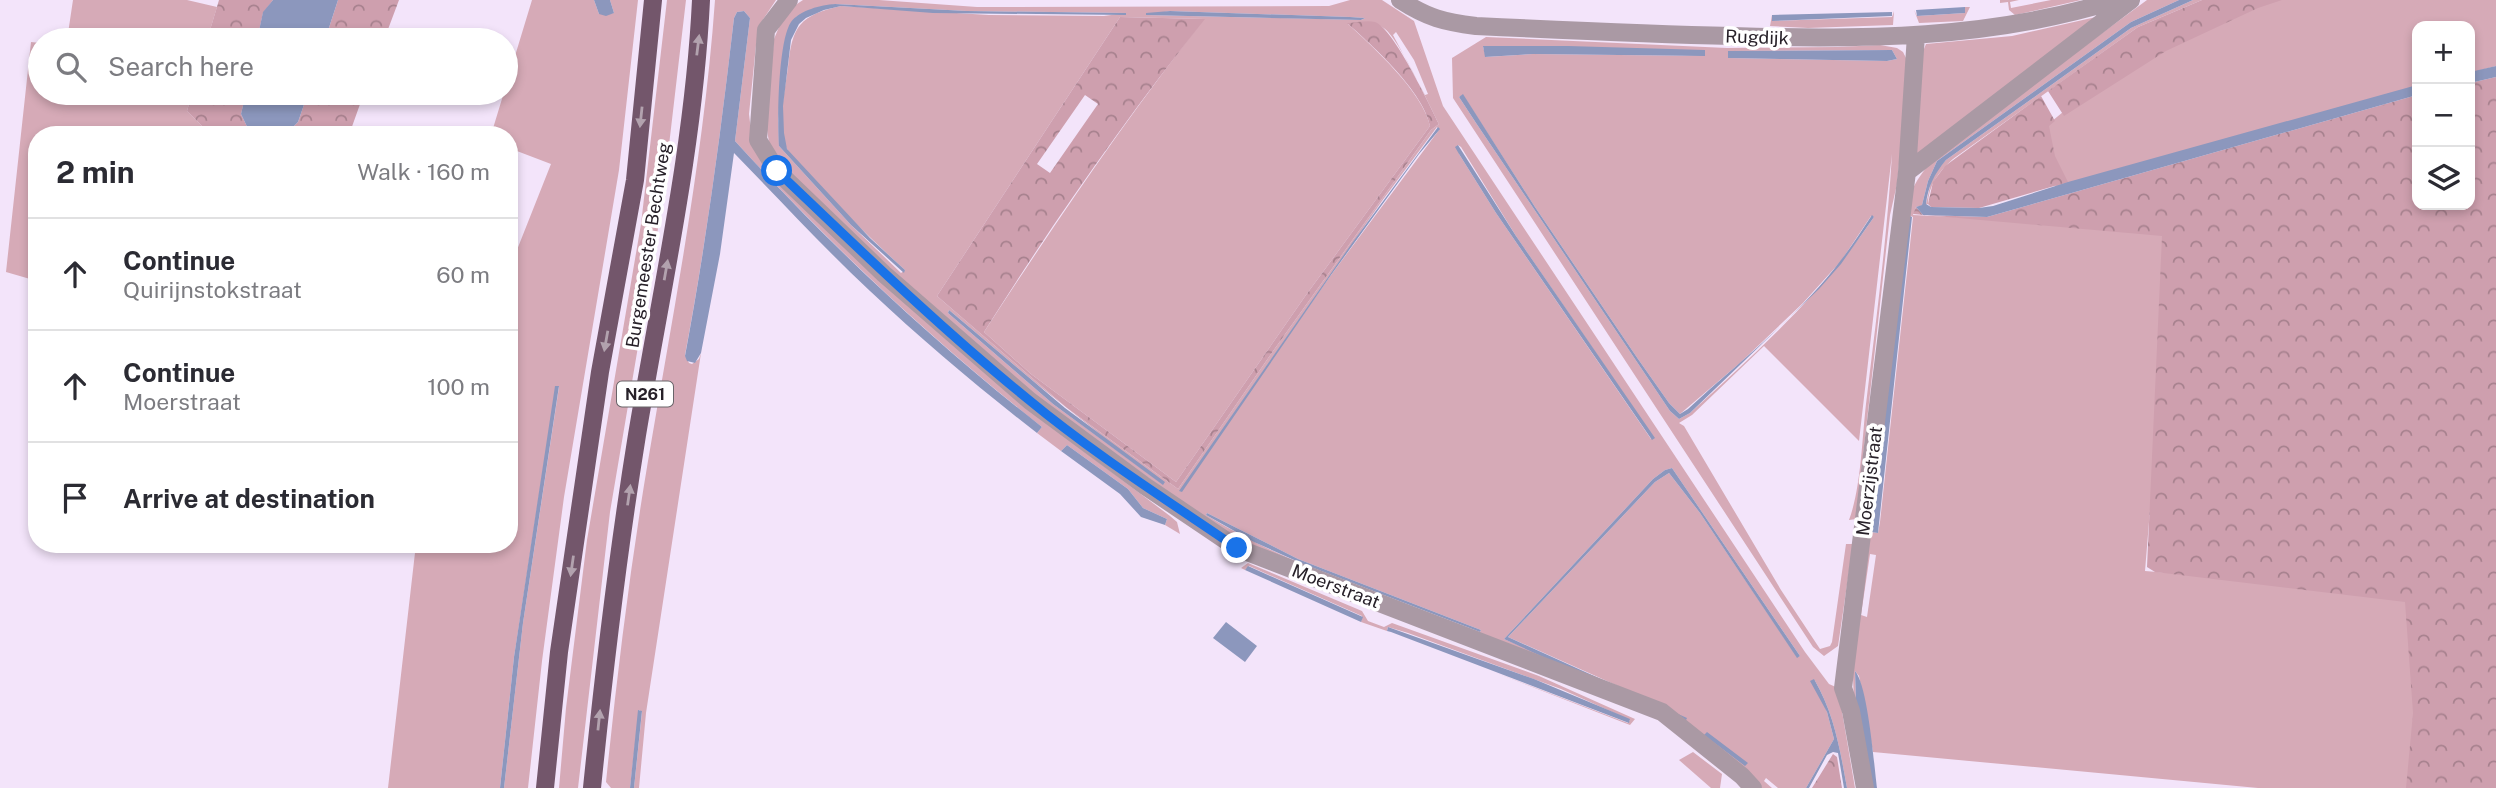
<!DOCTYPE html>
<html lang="en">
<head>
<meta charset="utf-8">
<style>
  body { margin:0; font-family:"Public Sans",sans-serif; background:#f2f2f3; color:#2b2b33 }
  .controls { position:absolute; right:21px; top:21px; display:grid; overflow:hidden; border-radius:14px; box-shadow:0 4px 10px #0003 }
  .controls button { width:63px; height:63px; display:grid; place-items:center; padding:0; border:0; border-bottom:2px solid #e1e1e2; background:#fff; color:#2b2b33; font:35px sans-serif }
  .stop { position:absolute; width:21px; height:21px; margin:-16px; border:5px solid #1a73e8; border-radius:50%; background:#fff }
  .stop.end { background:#1a73e8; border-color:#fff; box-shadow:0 2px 7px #0008 }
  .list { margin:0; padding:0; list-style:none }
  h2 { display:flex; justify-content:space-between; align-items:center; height:91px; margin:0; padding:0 28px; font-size:30px }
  h2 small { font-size:23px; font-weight:400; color:#7c7c81 }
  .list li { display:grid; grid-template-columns:46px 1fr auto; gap:21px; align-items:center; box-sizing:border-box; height:112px; padding:0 28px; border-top:2px solid #e1e1e2 }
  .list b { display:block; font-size:26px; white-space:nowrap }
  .list p { margin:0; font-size:23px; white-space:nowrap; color:#7c7c81 }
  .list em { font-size:23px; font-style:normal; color:#7c7c81 }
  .icon { flex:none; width:38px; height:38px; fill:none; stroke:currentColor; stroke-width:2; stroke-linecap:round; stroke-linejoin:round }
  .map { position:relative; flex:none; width:2496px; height:788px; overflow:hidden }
  .search { position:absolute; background:#fff; box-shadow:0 4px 10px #0003; left:28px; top:28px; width:490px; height:77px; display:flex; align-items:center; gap:18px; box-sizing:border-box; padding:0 24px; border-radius:38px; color:#7c7c81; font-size:26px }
  .panel { position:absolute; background:#fff; box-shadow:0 4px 10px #0003; left:28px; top:126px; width:490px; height:427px; border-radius:28px }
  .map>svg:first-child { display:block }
  .green { fill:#d6aab7; fill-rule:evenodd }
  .forest { fill:url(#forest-crowns); fill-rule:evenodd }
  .water { fill:#8c97bd }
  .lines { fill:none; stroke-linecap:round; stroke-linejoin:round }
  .minor { stroke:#aa99a4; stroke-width:18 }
  .major { stroke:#73566b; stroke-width:18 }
  .oneway { fill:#b2a2ae }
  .route { stroke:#1a73e8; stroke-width:9 }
  .labels { text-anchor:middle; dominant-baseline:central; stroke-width:7; stroke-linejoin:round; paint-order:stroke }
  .shield { fill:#fff; stroke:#686469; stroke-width:2 }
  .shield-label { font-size:16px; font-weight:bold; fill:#272129 }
  .street-label { font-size:18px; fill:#272129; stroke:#fff }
</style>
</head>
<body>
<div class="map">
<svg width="2496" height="788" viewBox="0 0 2496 788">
  <defs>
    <pattern id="forest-crowns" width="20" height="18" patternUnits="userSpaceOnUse" patternTransform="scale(1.75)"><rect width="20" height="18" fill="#ce9fae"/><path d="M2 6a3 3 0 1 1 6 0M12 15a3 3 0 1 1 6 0" fill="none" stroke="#a7818e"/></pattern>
  </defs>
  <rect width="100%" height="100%" fill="#f3e4fa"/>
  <path class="green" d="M73,0H187L217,7L207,40H67Z
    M532,0H594L599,14L614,13L610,0H638L619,170L564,497L542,661L528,788H504L523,623L559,387L556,386L514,657L500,788H388L416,544H509V270L551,164L509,148V135H491Z
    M667,0H686L662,205L610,512L578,788H559L566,708L587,540L641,224Z
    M715,0H776L762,21L756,45L749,114L753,147L765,166L1041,419L1170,516L1177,522L1180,534L1165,525L1167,519L1143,508L1128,489L1067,445L1061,451L1037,433L1042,427C932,340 830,245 735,141L750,18L744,11L737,12L734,18C721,131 706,244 685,355L689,363L692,364L699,359L701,353L646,713L639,788H634L642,712L639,710L630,788H611L606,782C617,675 630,568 648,461C674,308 704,155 715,0Z
    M803,0H879L977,7L1329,6L1350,0H1382L1414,21L1443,106L1805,652L1829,684L1838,688L1855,788H1847C1840,749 1834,713 1814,679L1827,712L1834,739L1806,788H1778L1766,778L1764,781L1772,788H1762L1692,732L1237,540L1056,413L903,280L796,179L777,157L769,142L766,124L774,39L782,20L791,8ZM835,4L967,11L1126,13L1104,16L989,15L841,6C800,15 792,26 788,67C785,91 777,123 786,147C790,157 802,167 810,176C840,209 872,240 905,270L901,273L851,225L779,146L778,119L784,49L796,17ZM1170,11L1350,17L1365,18L1361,20L1147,15ZM1120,17L1204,19C1125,120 1054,225 984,332L1031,374L1176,482L1306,295L1430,126C1423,92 1373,47 1348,24C1360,23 1374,21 1385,29C1400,41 1429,104 1439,124L1431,130L1271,354L1178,489L1067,408L937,296ZM1396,32L1414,60L1428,94L1425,95L1393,35ZM1437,127L1439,130L1331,275L1180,490L1382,201ZM1458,145L1461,147L1516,236L1654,438L1651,439L1496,213L1459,154ZM949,310L1038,385L1164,485L1053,404L948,313ZM1672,468L1800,656L1797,657L1700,513L1669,473L1655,482L1508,637L1645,698L1504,639L1653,479L1665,470ZM1207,513L1298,559L1481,630L1480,632C1388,597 1291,567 1206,515Z
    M2000,0H2019L2010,2L2011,8L2051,0H2081L2015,15L2009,10L2008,2L2000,3Z
    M2147,0H2179L2131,22L1937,161L1928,181L1922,205L1926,204L1931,182L1936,171L1946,160L2131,28L2193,0H2202L2138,27L1953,159C1939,171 1928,186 1928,204L1916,207L1913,215L2173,228L2145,571L2425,594L2415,788H2258L1873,752L1859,676L1855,671L1856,700L1870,788H1868L1854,702L1852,652L1867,554L1904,214C1911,184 1926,164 1950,145ZM1906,214L1913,217L1880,522L1878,533L1871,532ZM1870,554L1876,555L1867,617L1861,615Z
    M2252,0H2496V66L2470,73V26H2417V88L2056,190L2046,126L2125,61Z
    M1965,7H1970L1963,21L1919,23L1914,10L1917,16L1965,13Z
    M1894,11L1893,25L1808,28L1770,26L1772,15V21L1892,17Z
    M2096,17L1917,154H1916L1922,54L1926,44L2012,36Z
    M1486,37L1727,48L1838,47L1880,45L1897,48L1903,52L1909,64L1897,184L1890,215L1856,519L1849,520C1861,488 1862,439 1866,404C1876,321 1887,238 1892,154L1859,441L1764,346L1692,415L1679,423L1684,426L1781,590L1820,649L1830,646L1832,642L1846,544H1853L1838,646L1824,656L1813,647L1453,98L1452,58ZM1483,47H1511L1704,56L1533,54L1486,57ZM1892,50L1897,59L1887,61L1728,58L1729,51ZM1463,95L1535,207L1638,359L1669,403L1680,414L1741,362L1803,303L1841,261L1871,216L1874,217C1822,294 1758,351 1690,413L1679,419L1670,411L1476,123L1459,97Z
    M31,42L40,43V93H192L187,111L211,135H37V281L6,272Z
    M1248,563L1362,611L1368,621L1384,627L1392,623L1539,676L1635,719L1630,725L1494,672L1628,723L1630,720L1561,689L1408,633L1388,627L1387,631L1361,622L1362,616L1249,566L1245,570L1241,568Z
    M1693,752L1722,774L1720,788H1711L1679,760Z"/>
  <path class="forest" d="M219,0H273L263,13L257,40H207Z
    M338,0H399L384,40H325Z
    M2202,0H2282L2258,8L2166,51L2064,116L2048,91L2138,27Z
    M1120,17L1205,19C1125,119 1052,224 984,332L1031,374L1176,482L1306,295L1430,126C1424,92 1372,45 1347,23C1355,23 1367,20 1375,22C1394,29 1429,104 1439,124L1431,130L1271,354L1178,489L1067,408L937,296ZM1085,95L1098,104L1050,173L1037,164Z
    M2496,77V788H2406L2413,713L2405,602L2155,572L2147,567L2162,236L1913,214L1916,207L1923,215L1987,217L2417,95V205H2470V83Z
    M192,93H246L241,114L251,135H211L187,111Z
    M308,93H364L349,135H285L298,122Z
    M2041,96L2055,121L2049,126L2055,156L2068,182L1979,208L1931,207L1928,204L1933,182L1945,166Z
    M1833,754L1837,757L1842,788H1812Z"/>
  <path class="water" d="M273,0H338L325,40H257L263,12Z
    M594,0H610L614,13L606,16L599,14Z
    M2179,0H2193L2131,28L1946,160C1934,174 1928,187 1926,204L1931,207L1979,208L1993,206L2068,182L2417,85V95L1987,217L1923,215L1916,207L1922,205L1928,181L1937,161L2131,22Z
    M835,4L967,11L1126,13V15L933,13L841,6L824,10L806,18L799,24L791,40L783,106L784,133L787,149L870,238L905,270L904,273L851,225L779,146C777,122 778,41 791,22C800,10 821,5 835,4Z
    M1965,7V13L1917,16L1916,10Z
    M744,11L750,18L735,141C830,245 932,341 1042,427L1037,433C979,388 923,341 870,291C823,247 779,199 734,153L720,254L701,353L695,363L687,361L685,356C706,244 721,131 734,18L737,12Z
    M1170,11L1350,17L1365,18L1361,20L1146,15V13Z
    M1892,12V16L1772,21V15Z
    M1483,46H1568L1705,50V56L1533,54L1485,57Z
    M1892,50L1897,59L1887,61L1728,58V51Z
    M2496,66V77L2470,83V72Z
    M246,93H308L298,122L285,135H251L241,114Z
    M1463,94L1535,207L1638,359L1669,403L1680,414L1688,409C1740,361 1798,317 1841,260C1852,246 1862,230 1872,215L1874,217L1841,264L1819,289L1690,413L1679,419L1670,411L1476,123L1459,97Z
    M1438,127L1440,129L1419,154L1331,275L1182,492L1179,491L1352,243Z
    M1458,145L1516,236L1655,438L1652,440L1496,213L1459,154L1455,147Z
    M1906,214L1912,217L1878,533L1871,532Z
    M949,310L1065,408L1165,482L1163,485L1053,404L948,313Z
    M555,386H559L523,623L504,788H500L514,657Z
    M1067,445L1128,489L1143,508L1167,519L1165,525L1141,517L1120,494L1061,451Z
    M1672,468L1800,656L1797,658L1700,513L1669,473L1655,482L1508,637L1687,718L1685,722L1504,639L1653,479L1665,470Z
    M1207,513L1298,559L1481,630L1480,632L1303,564L1254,542L1206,515Z
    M1248,566L1363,617L1361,622L1245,570Z
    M1226,622L1257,646L1245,662L1213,638Z
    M1388,627L1534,679L1630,719L1629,723L1391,632L1387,631Z
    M1855,671C1868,686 1874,765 1877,788H1870L1856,700Z
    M1814,679C1834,713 1840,749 1847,788H1844L1838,753L1833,752L1827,755L1809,788H1806L1834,739L1827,712L1810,681Z
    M638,710L642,711L634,788H630Z
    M1707,732L1748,763L1745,766L1704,735Z"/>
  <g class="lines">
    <path class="minor" d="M789,0L766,30L758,140L777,171L884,274L1030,401L1145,486L1237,548L1662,712L1742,776L1753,788
      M1400,0C1428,18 1444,22 1476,26C1561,30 1646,34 1732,36C1861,40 1992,39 2116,0
      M1907,172L2131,0
      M1865,788L1851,711L1843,688L1907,172L1916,35"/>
    <path class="major" d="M545,788L559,652L600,372L635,180L653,0
      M592,788C604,670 618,552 637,435C661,291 694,147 701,0"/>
  </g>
  <defs><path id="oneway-solid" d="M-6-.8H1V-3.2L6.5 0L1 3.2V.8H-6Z" transform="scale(1.75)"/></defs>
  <g class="oneway">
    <use href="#oneway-solid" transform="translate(698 45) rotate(-83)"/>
    <use href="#oneway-solid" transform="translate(641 117) rotate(96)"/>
    <use href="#oneway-solid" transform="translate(666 270) rotate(-80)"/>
    <use href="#oneway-solid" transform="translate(606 341) rotate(100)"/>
    <use href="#oneway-solid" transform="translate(629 495) rotate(-82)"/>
    <use href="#oneway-solid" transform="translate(572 566) rotate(98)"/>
    <use href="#oneway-solid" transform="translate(599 720) rotate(-84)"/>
  </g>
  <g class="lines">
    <path class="route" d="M777,171C859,249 941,329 1029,400C1094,454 1167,500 1237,548"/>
  </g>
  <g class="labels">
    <rect class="shield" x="617" y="381.5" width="56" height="25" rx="5"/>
    <g class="shield-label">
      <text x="645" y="394">N261</text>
    </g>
    <g class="street-label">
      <text transform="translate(1757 37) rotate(2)">Rugdijk</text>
      <text transform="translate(648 245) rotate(-81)">Burgemeester Bechtweg</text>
      <text transform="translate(1869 481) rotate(-83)">Moerzijstraat</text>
      <text transform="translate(1336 586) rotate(21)">Moerstraat</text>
    </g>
  </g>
</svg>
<div class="controls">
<button>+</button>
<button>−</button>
<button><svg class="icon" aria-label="layers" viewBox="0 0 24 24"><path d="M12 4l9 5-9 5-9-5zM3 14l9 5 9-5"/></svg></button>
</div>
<div class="stop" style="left:777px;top:171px"></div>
<div class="stop end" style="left:1237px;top:548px"></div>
<div class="search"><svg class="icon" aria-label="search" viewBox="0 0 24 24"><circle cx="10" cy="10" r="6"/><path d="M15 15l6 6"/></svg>Search here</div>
<section class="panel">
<h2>2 min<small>Walk · 160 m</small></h2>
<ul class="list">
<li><svg class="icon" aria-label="ahead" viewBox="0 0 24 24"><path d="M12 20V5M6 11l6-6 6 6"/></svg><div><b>Continue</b><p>Quirijnstokstraat</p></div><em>60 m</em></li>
<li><svg class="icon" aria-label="ahead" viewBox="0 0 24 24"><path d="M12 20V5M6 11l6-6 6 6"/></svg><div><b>Continue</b><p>Moerstraat</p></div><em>100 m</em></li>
<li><svg class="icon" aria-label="arrive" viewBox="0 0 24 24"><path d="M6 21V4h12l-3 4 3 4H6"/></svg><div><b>Arrive at destination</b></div></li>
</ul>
</section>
</div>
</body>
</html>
